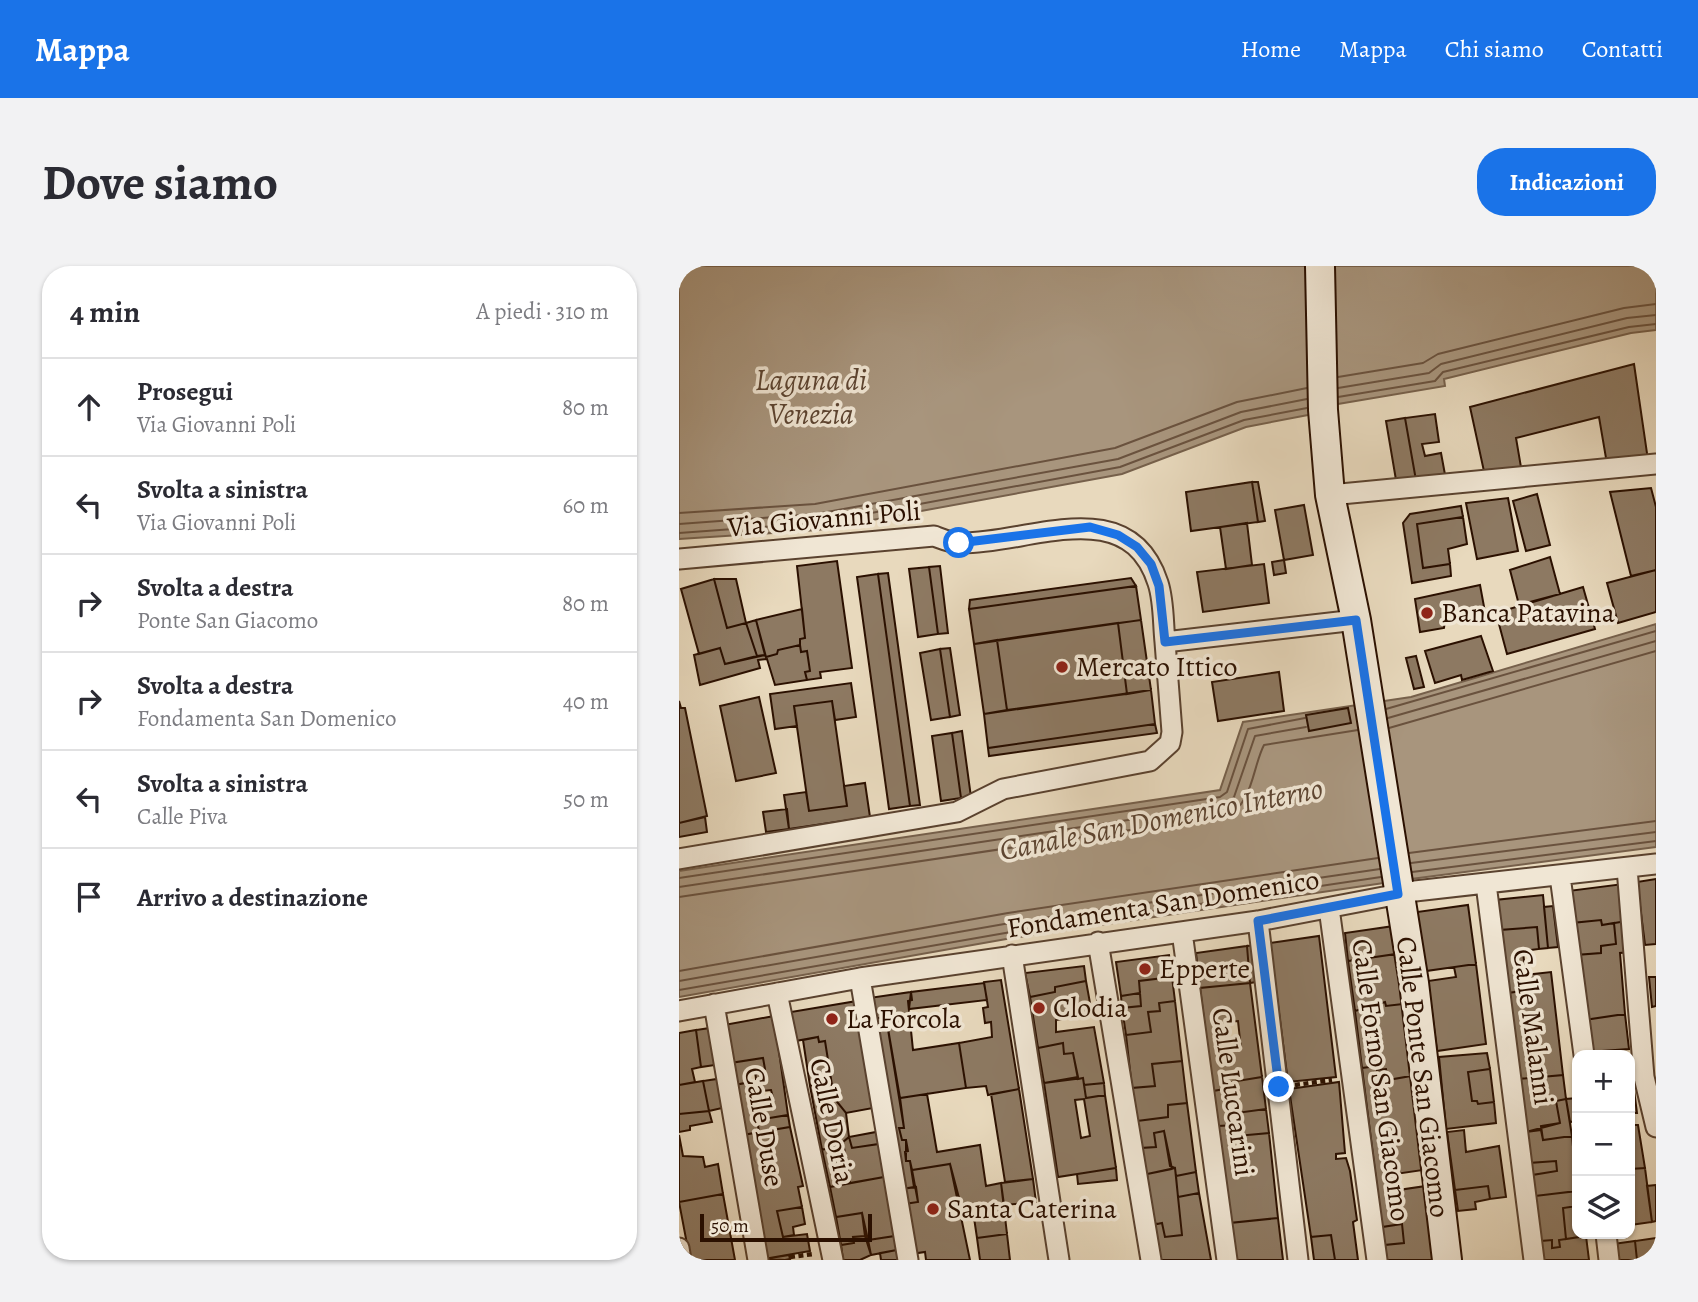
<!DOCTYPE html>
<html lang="it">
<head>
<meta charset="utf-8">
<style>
  body { margin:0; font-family:Alegreya,serif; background:#f2f2f3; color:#2b2b33 }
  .controls { position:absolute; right:21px; bottom:21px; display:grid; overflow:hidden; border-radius:14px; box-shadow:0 2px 5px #0004 }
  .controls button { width:63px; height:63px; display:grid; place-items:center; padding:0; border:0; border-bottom:2px solid #e1e1e2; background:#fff; color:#2b2b33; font:35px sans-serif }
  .scale { position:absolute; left:21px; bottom:18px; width:172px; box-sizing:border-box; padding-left:7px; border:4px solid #2b1000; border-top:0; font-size:19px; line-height:24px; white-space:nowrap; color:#2b1000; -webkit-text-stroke:5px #f0e6d4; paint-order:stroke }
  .stop { position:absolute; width:21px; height:21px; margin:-16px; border:5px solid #1a73e8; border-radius:50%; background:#fff }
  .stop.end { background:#1a73e8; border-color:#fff; box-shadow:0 2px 7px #0008 }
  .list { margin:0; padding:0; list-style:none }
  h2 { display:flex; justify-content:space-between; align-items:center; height:91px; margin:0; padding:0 28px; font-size:30px }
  h2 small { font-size:23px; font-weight:400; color:#7c7c81 }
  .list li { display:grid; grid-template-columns:46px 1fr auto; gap:21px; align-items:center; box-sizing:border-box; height:98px; padding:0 28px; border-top:2px solid #e1e1e2 }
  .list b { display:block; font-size:26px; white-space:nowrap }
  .list p { margin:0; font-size:23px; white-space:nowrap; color:#7c7c81 }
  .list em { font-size:23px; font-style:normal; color:#7c7c81 }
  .icon { flex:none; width:38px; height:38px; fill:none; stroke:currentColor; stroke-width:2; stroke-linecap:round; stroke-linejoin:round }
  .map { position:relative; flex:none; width:977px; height:994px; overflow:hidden; border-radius:28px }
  header { display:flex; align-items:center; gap:42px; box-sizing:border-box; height:98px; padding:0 35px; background:#1a73e8; color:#fff }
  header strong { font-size:33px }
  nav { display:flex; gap:38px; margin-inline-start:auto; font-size:24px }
  .intro { display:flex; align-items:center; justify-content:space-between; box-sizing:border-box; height:168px; padding:0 42px }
  h1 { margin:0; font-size:49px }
  .button { padding:18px 32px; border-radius:28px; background:#1a73e8; color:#fff; font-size:24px; font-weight:700 }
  main { display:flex; gap:42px; padding:0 42px }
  aside { flex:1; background:#fff; border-radius:28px; box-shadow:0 2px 5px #0004 }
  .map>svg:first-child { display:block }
  .water { fill:#a8957d; stroke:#76604b; stroke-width:2 }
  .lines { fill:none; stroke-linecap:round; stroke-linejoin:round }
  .shore { stroke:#6a523e; stroke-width:2 }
  .building { fill:#8d7962; stroke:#2b1000; stroke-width:2; fill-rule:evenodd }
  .street-casing { stroke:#5a422f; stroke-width:23 }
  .secondary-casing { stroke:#2b1000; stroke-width:32 }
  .path { stroke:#2b1000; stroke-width:4.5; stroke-dasharray:5 3.5; stroke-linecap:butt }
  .street { stroke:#f0e6d4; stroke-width:19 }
  .secondary { stroke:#f0e6d4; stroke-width:28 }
  .route { stroke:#1a73e8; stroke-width:9 }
  .poi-dot { fill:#8f2418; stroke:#f0e6d4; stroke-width:2.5 }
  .labels { text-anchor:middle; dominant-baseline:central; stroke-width:7; stroke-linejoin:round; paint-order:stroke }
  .street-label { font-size:28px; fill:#2b1000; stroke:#f0e6d4 }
  .poi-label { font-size:28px; fill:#2b1000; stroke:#f0e6d4; text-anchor:start }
  .water-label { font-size:30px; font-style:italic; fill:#5d4532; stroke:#f0e6d4 }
</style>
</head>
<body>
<header>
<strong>Mappa</strong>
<nav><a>Home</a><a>Mappa</a><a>Chi siamo</a><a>Contatti</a></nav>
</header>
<div class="intro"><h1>Dove siamo</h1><a class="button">Indicazioni</a></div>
<main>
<aside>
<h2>4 min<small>A piedi · 310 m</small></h2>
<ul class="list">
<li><svg class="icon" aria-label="ahead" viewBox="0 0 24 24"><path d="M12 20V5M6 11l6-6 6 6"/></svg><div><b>Prosegui</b><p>Via Giovanni Poli</p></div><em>80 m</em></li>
<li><svg class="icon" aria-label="left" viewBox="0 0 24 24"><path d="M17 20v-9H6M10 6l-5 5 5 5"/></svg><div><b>Svolta a sinistra</b><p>Via Giovanni Poli</p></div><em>60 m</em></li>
<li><svg class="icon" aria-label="right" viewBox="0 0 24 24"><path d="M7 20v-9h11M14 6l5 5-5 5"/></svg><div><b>Svolta a destra</b><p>Ponte San Giacomo</p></div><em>80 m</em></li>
<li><svg class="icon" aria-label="right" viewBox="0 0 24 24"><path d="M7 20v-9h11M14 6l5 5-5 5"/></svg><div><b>Svolta a destra</b><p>Fondamenta San Domenico</p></div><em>40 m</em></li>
<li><svg class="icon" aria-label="left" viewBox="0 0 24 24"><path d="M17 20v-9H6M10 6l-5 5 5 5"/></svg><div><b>Svolta a sinistra</b><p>Calle Piva</p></div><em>50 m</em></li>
<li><svg class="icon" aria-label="arrive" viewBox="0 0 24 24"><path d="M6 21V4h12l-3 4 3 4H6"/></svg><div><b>Arrivo a destinazione</b></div></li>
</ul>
</aside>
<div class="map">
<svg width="977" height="994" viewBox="0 0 977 994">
  <rect width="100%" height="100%" fill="#e8d9bd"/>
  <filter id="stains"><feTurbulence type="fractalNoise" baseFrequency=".00286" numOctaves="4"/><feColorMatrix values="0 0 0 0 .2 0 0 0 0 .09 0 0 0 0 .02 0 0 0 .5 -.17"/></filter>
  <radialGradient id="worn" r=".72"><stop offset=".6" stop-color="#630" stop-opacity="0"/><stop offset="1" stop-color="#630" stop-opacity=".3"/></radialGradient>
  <path class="water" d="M0,0H977V64L952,67L765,113L766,120L659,138L629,149L567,161L443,208L139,264L0,273Z
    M977,358V581L732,613L333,672L0,731V605L541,524L564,456L732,431Z"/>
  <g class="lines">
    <path class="shore" d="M659,111L744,97L759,88L945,42L977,38
      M659,122L750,107L762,98L948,52L977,49
      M659,131L756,115L764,106L950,61L977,58
      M0,247L136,238L436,182L558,136L628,122
      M0,258L137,248L439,193L562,146L628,133
      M0,267L138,257L441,201L565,154L628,142
      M707,443L977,365
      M709,452L977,375
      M710,462L977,385
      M730,587L977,555
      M732,597L977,566
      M733,606L977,575
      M0,612L541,531L548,526L569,463L626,452
      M0,621L543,540L555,531L576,470L627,461
      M0,631L545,550C574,541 573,502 585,479L679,464
      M0,705L329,647L699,592
      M0,715L331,657L701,603
      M0,724L332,666L702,611"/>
  </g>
  <path class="building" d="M955,98L969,194L928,198L920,151L837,172L843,207L806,210L791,141Z
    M756,148L760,176L743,178L746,190L762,187L767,214L738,220L726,152Z
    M726,152L738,220L717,214L707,155Z
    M573,216H579L586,255L579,256Z
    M573,216L579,256L512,265L507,226Z
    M972,222L977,241V304L952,310L931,226Z
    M858,228L871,279L847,285L834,235Z
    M829,232L839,285L798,293L787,237Z
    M625,239L634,289L605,294L596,244Z
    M782,240L784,251L738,258L744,302L771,298L772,310L733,317L724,257L731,248Z
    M784,251L788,278L769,283L771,298L744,302L738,258Z
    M568,257L573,299L547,303L541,261Z
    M871,291L881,328L840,339L831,304Z
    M605,294L607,307L595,309L593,296Z
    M158,295L173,402L141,406L142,412L128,414L126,406L131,405L128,385L122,386L121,379V373L126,372L118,300Z
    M585,298L590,337L524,346L518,306Z
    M261,300L269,367L259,368L250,301Z
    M250,301L259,368L239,371L230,303Z
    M977,304V346L939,357L928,317Z
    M209,307L241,539L231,540L199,308Z
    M199,308L231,540L210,543L178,311Z
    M452,312L457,320L290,343L291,334Z
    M35,313H57L67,357L48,362Z
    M35,313L48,362L67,357L78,390L46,398L41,382L20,388L2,323Z
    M801,319L806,346L766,354L765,362L741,366L736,333Z
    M457,320L462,354L295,378L290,343Z
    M904,321L916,363L828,388L817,347Z
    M123,343L126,372L121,373V379L99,384L98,388L87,391L77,354Z
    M77,354L86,389L78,390L67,357Z
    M462,354L472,424L448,428L439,357Z
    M439,357L448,428L328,444L318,374Z
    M802,370L814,405L783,414L782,409L756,417L746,385Z
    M318,374L328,444L305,448L295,378Z
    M121,379L122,386L128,385L131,405L126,406L128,414L96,419L88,393L79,394L81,402L21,419L15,389L41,382L46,398L86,389L87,391L98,388L99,384Z
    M271,382L281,449L271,451L261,383Z
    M261,383L271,451L252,454L241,387Z
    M737,390L745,421L735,423L727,392Z
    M600,406L605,445L539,455L533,416Z
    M172,417L177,451L156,454L153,435L115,440L118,460L96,463L91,428Z
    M472,424L476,458L309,482L305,448Z
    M80,431L97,507L57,515L41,440Z
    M0,435L2,442H6L28,550L0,557Z
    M153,435L168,540L130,545L115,440Z
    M669,442L672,457L630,465L627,449Z
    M476,458L478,467L310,490L309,482Z
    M283,465L292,531L282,532L273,467Z
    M273,467L282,532L262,535L253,470Z
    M186,517L191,551L110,563L105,529L127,526L130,545L168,540L165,520Z
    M108,543L110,563L87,566L84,546Z
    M26,551L28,566L0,571V557Z
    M977,613V678L966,679L958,616Z
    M944,618L948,655L923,659L922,654L893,657L889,625Z
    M864,629L869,682L860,683L858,661L821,664L816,634Z
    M789,639L797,698L747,705L738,646Z
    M874,640L879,681L869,682L865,641Z
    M922,654L923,659L935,657L937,678L922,680V687L897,689L893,657Z
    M948,655L952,686L941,687L946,748L905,754L897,689L922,687V680L937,678L935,657Z
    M715,660L717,688L669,695L666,667Z
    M858,661L860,683L844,685L848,724L829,727L821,664Z
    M640,670L657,811L609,816L591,677Z
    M580,679L583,715L571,717L568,680Z
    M568,680L571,717L521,722L517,687Z
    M717,688L724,738L707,740L706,736L676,745L669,695Z
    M490,689L493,711L460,715L461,727L442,730L437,696Z
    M797,698L807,778L758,785L749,715L777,711L775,701Z
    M405,700L407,715L376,721V726L351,731L346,707Z
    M872,706L884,809L840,813L829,727L848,724L846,709Z
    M493,711L496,735L480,737L481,745L469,746L472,766L447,769L443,742L462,740L460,715Z
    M970,711H977V740L973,741Z
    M322,714L340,823L309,829L307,820L287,822L280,777L313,771L312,756L306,757L304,742L309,741L305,716Z
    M407,715L413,748L377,754V766L415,761L425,817L405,819L404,812L399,813L394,787L385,788L384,777L359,782L351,731L376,726V721Z
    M305,717L308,734L230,743L232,726Z
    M571,717L583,811L552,816L551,822L534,825L521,722ZM559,755L562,783L551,784L548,756Z
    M232,726L233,734L229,735L234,784L280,777L287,822L221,832L207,751L193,753L190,732Z
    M461,727L462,740L443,742L442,730Z
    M178,735L194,842L167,847L155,832L146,775L140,776L139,771L111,776L106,747Z
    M496,735L503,795L473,798L476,820L453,822L447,769L472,766L469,746L481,745L480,737Z
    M706,736L707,740L724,738L732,810L709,814L707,803L698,804V800L683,802L676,745Z
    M946,748L950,783L909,786L905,754Z
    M95,750L109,849L78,854L76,839L95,835L92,824L83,825L82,813H77L76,805L86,803L84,792L51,797L45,759Z
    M207,751L225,862H220L223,874H227L229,885L226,886L227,895H231L235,921L223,923L193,753Z
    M31,762L36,799L22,801L17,764Z
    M17,764L22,801L13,803L16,816L0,819V767Z
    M139,771L140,776L146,775L155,832L147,834L143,817L131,820L124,774Z
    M384,777L385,788L394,787L399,811L365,817L359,782Z
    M808,787L811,803L789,806L793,835H798L799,838L815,836L817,857L767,863L760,791Z
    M84,792L86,803L68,810L70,816L56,819L51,797Z
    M503,795L508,837L489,839V851L458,855L453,822L476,820L473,798Z
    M698,800V804L707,803L709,814L732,810L744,904L716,908L719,924L747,920L757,994H708L706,979L725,977L723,958L703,961L683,802Z
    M811,803L815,836L799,838L798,835H793L789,806Z
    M884,809L887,833L877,835L881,857L847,866L840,813Z
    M953,809L958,847H951V810Z
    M583,811L587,843L557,847L558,859L539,860L534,825L551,822L552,816Z
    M404,812L407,832L426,829L437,902L379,911L365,817ZM405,833L411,870L402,872L396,834Z
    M38,813L43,842L30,845L24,815Z
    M24,815L30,845L0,848V819Z
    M72,816L80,866L64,869L56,819Z
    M660,816L666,887L657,888V893L667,892L671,905L678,954L674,956L679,994H656L652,969L632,971L610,823Z
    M143,817L147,834L155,832L167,847L170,871L164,876L156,877L157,880L143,884L131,820Z
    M425,817L426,829L407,832L405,819Z
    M340,823L354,913L326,916L312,828Z
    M248,828L258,886L301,879L307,920L322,917L328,968L298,972L294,945L284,947L271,898L233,904L231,895H227V874H223L220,862H225L221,832Z
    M898,832V855L891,856L887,833Z
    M887,833L893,870L864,874L862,860L881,857L877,835Z
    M508,837L517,906L497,910L496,902L491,900L485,865L475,867L477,881L462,882L458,855L489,851V839Z
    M587,843L590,867L558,870L557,847Z
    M30,845L33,856L11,860V864L0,866V848Z
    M109,849L111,861L80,866L78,854Z
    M558,859V870L590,867L599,952L551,957L539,860Z
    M951,859H959L966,902L951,903Z
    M111,861L124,920L119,921L123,941L98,945L104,971L128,968L131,985L85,993L64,869Z
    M785,864L787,886L820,880L827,931L811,933L809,920L776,924L768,866Z
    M862,864L864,874L893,870L898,925L856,930L853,909L878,905L877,895L850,897L847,866Z
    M485,865L493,903L468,908L462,882L477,881L475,867Z
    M197,866L200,878L173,882L170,871Z
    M0,869L4,890L24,891L26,901L39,898L44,928L0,936Z
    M170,871L173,882L200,878L205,911L171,917L164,876Z
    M164,876L171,917L151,921L143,884Z
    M877,895L878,905L853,909L850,897Z
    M271,898L291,994H247L246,986L232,988L225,938L239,936L233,904Z
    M437,902L438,914L399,918L398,908Z
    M496,902L503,969L486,971L483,957L475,958L468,908Z
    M966,902L973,956L951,959V903Z
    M517,906L520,927L499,931L497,910Z
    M205,911L216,970L189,974L183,947L157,951L151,921Z
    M354,913L357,936L325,939L322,917Z
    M977,919V955L973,956L968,920Z
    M809,920L811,933L796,936L797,943L779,945L776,924Z
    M237,921L239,936L225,938L223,923Z
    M898,925V940L884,942L887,973L880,974L881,981L873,982V974L862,975L856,930Z
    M520,927L532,994H473L469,960L483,957L486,971L503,969L499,931Z
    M44,928L56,994H11L0,936Z
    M898,940V968L907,970L887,973L884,942Z
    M123,941L126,958L114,961L115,969L104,971L98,945Z
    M183,947L186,970L174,971L175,977L162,979L157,951Z
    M599,952L604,994H557L551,957Z
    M723,958L725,977L706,979L703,961Z
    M328,968L331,994H301L298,972Z
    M652,969L656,994H635L632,971Z
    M186,970L192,989L181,994H164L162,979L175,977L174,971Z
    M216,970L218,984L192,989L189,974Z
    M907,970L910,994H864L862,975L873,974V982L881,981L880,974Z
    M977,972V994H958L956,975Z
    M956,975L958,994H937L934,978Z
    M218,984L220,994H202L201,987Z
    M110,989L111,993L106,994L85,993Z"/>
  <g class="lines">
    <defs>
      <path id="street" d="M651,229L977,198
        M0,293L255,270C263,273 272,277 281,277C347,279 449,224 479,317C485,335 484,357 486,376L677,354
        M0,593L278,546L324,523L471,495L491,477L493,466L486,376
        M948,602L965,811L977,861
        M881,610L905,789
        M807,618L855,994
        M650,642L698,994
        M579,655L619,994
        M503,666L548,994
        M419,676L472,994
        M333,689L380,994
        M181,712L229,994
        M98,727L154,994
        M35,738L79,994
        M0,745L181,712L579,655L736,625L977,598
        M927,968L930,994
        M0,982L2,994"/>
      <path id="secondary" d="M641,0L644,144L651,229L677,354L735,717L768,994"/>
    </defs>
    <use href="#street" class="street-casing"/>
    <use href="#secondary" class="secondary-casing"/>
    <path class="path" d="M616,819L653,814
      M111,991L134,988"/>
    <use href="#street" class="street"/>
    <use href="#secondary" class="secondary"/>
  </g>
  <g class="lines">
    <path class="route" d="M280,277L411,261L439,269L458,281L472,298L480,320L486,376L677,354L719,628L579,655L600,821"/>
  </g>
  <g class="poi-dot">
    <circle cx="748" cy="347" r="7"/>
    <circle cx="383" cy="401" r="7"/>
    <circle cx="466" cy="703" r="7"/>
    <circle cx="360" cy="742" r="7"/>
    <circle cx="153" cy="753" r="7"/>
    <circle cx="254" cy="943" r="7"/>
  </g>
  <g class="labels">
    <g class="street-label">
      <text transform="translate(145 253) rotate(-5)">Via Giovanni Poli</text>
      <text transform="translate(484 638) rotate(-9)">Fondamenta San Domenico</text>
      <text transform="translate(854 761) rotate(82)">Calle Malanni</text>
      <text transform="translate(744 811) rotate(83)">Calle Ponte San Giacomo</text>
      <text transform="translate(702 814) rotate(82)">Calle Forno San Giacomo</text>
      <text transform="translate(554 826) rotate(82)">Calle Luccarini</text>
      <text transform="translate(153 855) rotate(78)">Calle Doria</text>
      <text transform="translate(85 861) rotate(80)">Calle Duse</text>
    </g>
    <g class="poi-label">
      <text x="762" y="347">Banca Patavina</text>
      <text x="397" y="401">Mercato Ittico</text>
      <text x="480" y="703">Epperte</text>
      <text x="374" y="742">Clodia</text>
      <text x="167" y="753">La Forcola</text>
      <text x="268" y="943">Santa Caterina</text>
    </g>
    <g class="water-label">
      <text x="132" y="114">Laguna di<tspan x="132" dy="34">Venezia</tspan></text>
      <text transform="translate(482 553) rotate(-11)">Canale San Domenico Interno</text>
    </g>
  </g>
  <rect width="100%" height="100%" filter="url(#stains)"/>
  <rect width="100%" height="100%" fill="url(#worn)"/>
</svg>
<div class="controls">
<button>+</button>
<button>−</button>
<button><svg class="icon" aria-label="layers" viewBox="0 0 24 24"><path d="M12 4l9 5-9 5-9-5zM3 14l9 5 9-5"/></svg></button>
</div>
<div class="scale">50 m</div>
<div class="stop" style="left:280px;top:277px"></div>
<div class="stop end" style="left:600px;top:821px"></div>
</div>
</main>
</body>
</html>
